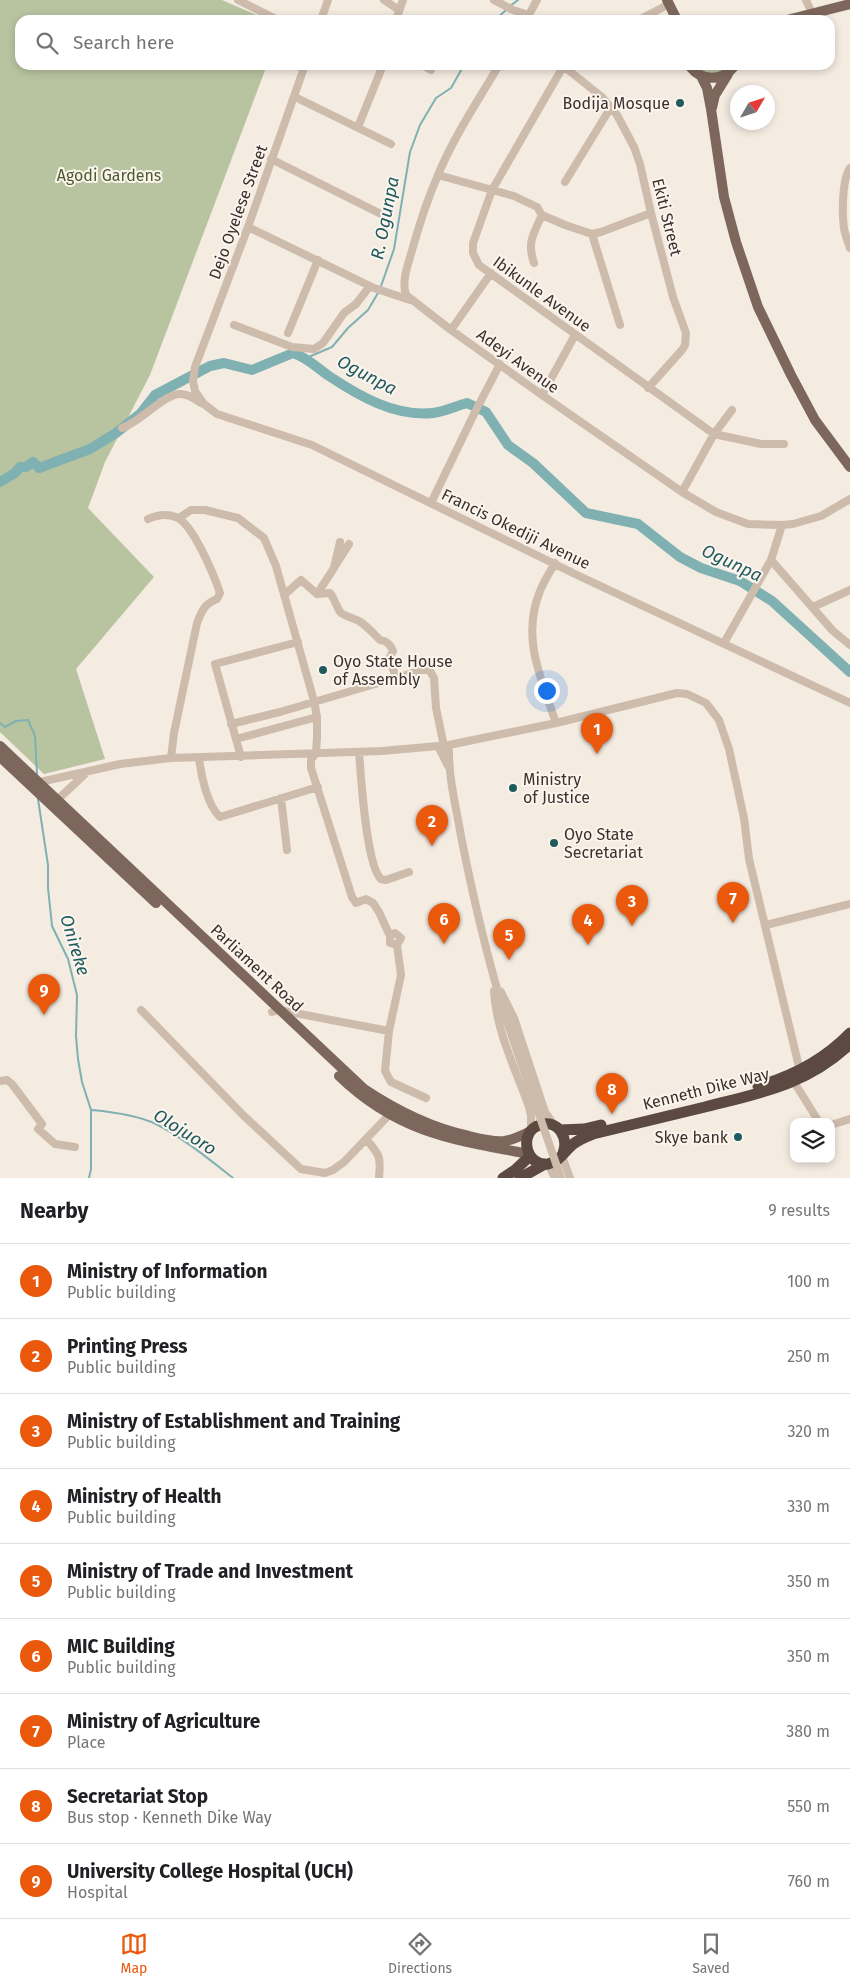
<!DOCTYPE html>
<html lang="en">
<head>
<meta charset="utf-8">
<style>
  body { margin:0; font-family:"Fira Sans",sans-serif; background:#f2f2f2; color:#202124 }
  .controls { position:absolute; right:15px; bottom:15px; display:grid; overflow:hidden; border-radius:10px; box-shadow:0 2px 8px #0003 }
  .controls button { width:45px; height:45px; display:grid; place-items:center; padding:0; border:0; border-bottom:1px solid #e0e0e0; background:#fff; color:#202124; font:25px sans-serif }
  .compass { position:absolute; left:730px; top:85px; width:45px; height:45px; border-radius:50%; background:#fff; box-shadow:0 2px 8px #0003; rotate:51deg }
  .you { position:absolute; left:546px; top:690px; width:18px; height:18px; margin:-12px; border:4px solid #fff; border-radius:50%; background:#1a73e8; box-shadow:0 0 0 8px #1a73e833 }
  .badge { display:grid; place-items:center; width:32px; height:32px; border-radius:50%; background:#ea580c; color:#fff; font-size:16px; font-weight:700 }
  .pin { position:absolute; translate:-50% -41px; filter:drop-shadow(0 1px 2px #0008) }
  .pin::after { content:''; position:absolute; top:26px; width:18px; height:15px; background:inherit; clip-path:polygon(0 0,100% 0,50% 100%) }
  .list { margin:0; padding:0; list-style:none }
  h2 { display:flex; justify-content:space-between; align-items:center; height:65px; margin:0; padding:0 20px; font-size:21px }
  h2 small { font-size:16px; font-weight:400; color:#757577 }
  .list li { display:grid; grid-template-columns:32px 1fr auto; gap:15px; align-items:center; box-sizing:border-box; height:75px; padding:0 20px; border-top:1px solid #e0e0e0 }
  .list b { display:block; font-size:19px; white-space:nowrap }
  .list p { margin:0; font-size:16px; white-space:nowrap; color:#757577 }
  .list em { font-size:16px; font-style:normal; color:#757577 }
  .icon { flex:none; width:28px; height:28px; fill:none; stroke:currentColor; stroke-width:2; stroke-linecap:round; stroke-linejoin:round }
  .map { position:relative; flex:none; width:850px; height:1178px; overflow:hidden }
  .search { position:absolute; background:#fff; box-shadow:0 2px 8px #0003; left:15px; right:15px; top:15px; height:55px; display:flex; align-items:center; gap:12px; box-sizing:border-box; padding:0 18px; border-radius:15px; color:#757577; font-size:19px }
  .sheet { height:740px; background:#fff }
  nav { display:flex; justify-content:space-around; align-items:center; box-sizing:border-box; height:70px; border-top:1px solid #e0e0e0; background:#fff; font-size:14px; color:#757577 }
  nav a { display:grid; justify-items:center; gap:2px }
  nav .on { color:#ea580c }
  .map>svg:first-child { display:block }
  .green { fill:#b8c4a0 }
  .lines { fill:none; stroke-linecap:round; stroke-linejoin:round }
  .stream { stroke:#7fb0b2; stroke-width:2 }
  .river { stroke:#7fb0b2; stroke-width:10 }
  .minor { stroke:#cdbbac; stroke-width:8 }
  .major { stroke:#7d675c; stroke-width:10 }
  .highway { stroke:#5c4a42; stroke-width:11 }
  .minor-bridge { stroke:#cdbbac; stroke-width:8 }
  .poi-dot { fill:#1f5a5e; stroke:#fbf5ee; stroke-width:2 }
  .labels { text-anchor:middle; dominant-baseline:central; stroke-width:4; stroke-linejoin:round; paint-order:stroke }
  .poi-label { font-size:16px; fill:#3b302b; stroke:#fbf5ee; text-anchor:start }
  .park-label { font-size:16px; fill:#4a5a2e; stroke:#fbf5ee }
  .street-label { font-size:16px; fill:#3b302b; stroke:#fbf5ee }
  .water-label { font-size:18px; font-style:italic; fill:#1f5a5e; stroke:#fbf5ee }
</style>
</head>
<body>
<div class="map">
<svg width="850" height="1178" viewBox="0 0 850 1178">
  <rect width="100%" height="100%" fill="#f4ebe1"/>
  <path class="green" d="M0,0H222L268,20H20V65H267L150,375L105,462L88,508L154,577L76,669L105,759L44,774L0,732Z
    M693,65H730C716,75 708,78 693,65Z"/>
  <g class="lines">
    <path class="stream" d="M510,6L518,0
      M495,20L506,10
      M380,289L394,249L410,152L420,125L436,98L451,88L464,65
      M306,358L332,347L348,328L368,310L378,293
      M0,723L5,727L16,721L28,720L35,736L37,774
      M38,799L48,865V888L52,926L68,959L77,995L76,1036L78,1059L82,1082L91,1110V1169L89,1178
      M92,1110C113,1112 137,1115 156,1124C182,1137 210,1160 233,1178"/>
    <path class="river" d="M0,482L15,473L20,467H26L33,462L39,468L90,449L116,433L140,414L155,395L210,366L224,363L252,370L293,353C308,358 316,367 329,376C359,396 395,417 433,413C444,412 456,406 467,403L486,412L508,445L533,463L586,513L638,524L680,557L701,568L740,581L772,601L850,672"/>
    <path class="minor" d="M238,0L278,20
      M384,0L399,10
      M494,0L513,10L529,15
      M806,0L812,13
      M321,20L328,0
      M396,20L403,0
      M526,20L537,0
      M639,20L669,4
      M305,65L248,227L195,367L193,381L195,391L204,404L217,414L312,445L577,575L850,703
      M422,65L431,70
      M499,65C478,101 454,136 438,175C428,198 420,222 413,247C409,262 401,280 406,295L451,330L542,395L682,492L716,512L748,524L782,525L793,524L821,516L850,499
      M562,65L602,97L617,115L634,147L640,164L651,213L673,297L686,333L685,345L682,350L648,388
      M564,65L492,190L473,243V253L479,265L714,434L761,444H784
      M295,97L391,144
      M358,127L383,65
      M271,159L383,215
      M850,168C842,179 842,214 844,228C845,235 848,242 850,248
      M438,175L514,196L537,207L542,215L565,225L592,234L601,232L651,213
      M565,182L611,107
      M248,227L374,288L410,300
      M592,234L620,325
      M534,263C527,242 533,235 542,215
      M234,325L292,347L314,349L323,343L344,313L356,304L370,286
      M451,330L491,273
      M288,333L318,260
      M542,395L575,335
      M122,428C140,422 162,396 179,394C187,393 195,399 201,403
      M682,492L714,434L732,410
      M431,503L475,412L500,364
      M179,518L191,510H205L238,518L264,538L276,566L314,701L317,717V737L316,753L311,760V768L352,897L356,903L366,899L373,903L379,912L390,936V943L397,945
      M148,519C157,515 168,513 178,518C194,527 214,575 220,593L217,599C204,604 202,611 197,623L174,733L171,758
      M771,560L833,631L850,645
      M555,563C550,572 544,581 540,591C521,638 541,678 556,723
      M335,566L349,544
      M317,594L334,568L340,542
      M284,595L301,580L317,594L330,593C335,599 337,609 341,613C347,617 353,618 359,621C367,626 373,633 380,640C387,641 390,644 393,651L389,659L396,677
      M813,607L850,590
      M724,643L771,560L782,525
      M231,724L280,712L426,669L430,671L434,678L436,708L444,746
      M236,739L317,717
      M449,745C448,777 456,806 461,836C473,897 487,957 505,1016
      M438,746L448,766
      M359,752C361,776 366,865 381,879L386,880L409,872
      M241,757L215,664L298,642
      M199,758C201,775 207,805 220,817L318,787
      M40,784V782L120,764L171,758L382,751L449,745L556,723L677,693L687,694L706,703L719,720L729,749L744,818L749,859L800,1071
      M281,798L287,850
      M54,803L86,773
      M766,925L850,904
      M390,936L395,933L401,938L397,945L401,975L389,1031L385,1071L391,1082L426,1098
      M494,991C496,1031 516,1070 529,1107L531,1116V1130
      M501,992L514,1018L545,1112L555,1126
      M141,1010L244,1116L301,1169L325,1173L333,1170L344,1162L389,1115
      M272,1012L279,1010L389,1031
      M0,1081L7,1080L12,1084L42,1124L38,1129L55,1144L75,1147
      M794,1082L819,1122
      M831,1125L850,1119
      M366,1139C380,1155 381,1157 379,1178
      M562,1156L570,1178
      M548,1164L555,1178"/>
    <path class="major" d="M667,0L677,20
      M787,20L850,4
      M689,65C701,82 723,82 735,65
      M701,76L707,88L711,109L724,197L736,242L758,307L791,375L815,420L850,467
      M712,108L715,95L728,74
      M0,746L364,1089C397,1111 431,1128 469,1136C481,1139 492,1142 504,1141C513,1140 521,1136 529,1132
      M0,757L156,903
      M339,1076C398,1133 453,1140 529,1154"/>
    <path class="highway" d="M758,1086C793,1076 824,1060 850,1033
      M560,1130L584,1129L601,1125
      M563,1153C569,1138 558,1119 540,1125C518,1131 525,1167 548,1164C559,1162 564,1152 572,1145C578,1140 585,1137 593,1134C630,1125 667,1116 705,1107C760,1093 807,1085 850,1044
      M503,1178L515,1170L530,1156
      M520,1178L545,1164"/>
    <path class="minor-bridge" d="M505,1016L561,1178"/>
  </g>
  <g class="poi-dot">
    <circle cx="680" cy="103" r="5"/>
    <circle cx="323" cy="670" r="5"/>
    <circle cx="513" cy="788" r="5"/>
    <circle cx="554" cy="843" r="5"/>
    <circle cx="738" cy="1137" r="5"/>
  </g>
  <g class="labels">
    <g class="poi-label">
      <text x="670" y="103" text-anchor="end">Bodija Mosque</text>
      <text x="333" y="661">Oyo State House<tspan x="333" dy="18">of Assembly</tspan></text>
      <text x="523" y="779">Ministry<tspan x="523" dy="18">of Justice</tspan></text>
      <text x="564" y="834">Oyo State<tspan x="564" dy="18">Secretariat</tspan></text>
      <text x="728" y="1137" text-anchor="end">Skye bank</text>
    </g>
    <g class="park-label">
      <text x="109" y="175">Agodi Gardens</text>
    </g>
    <g class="street-label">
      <text transform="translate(238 212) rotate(-70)">Dejo Oyelese Street</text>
      <text transform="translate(667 217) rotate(76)">Ekiti Street</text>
      <text transform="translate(542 294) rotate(36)">Ibikunle Avenue</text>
      <text transform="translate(518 361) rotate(36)">Adeyi Avenue</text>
      <text transform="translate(516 529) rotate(26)">Francis Okediji Avenue</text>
      <text transform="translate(257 968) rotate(43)">Parliament Road</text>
      <text transform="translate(706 1089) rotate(-14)">Kenneth Dike Way</text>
    </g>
    <g class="water-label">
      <text transform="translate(385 218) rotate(-79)">R. Ogunpa</text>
      <text transform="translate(367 375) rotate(28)">Ogunpa</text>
      <text transform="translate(732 563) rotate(25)">Ogunpa</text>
      <text transform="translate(75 945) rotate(73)">Onireke</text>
      <text transform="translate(185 1132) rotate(32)">Olojuoro</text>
    </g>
  </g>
</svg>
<div class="controls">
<button><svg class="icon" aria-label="layers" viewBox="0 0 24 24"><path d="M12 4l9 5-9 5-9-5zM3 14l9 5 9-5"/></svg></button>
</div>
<svg class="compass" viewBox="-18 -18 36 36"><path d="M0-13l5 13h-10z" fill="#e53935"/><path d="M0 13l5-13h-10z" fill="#757577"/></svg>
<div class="you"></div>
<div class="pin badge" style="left:597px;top:754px">1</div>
<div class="pin badge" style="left:432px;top:846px">2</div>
<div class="pin badge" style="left:632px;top:926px">3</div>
<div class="pin badge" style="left:588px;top:945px">4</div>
<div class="pin badge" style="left:509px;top:960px">5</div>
<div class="pin badge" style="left:444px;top:944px">6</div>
<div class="pin badge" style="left:733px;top:923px">7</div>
<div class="pin badge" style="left:612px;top:1114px">8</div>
<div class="pin badge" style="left:44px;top:1015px">9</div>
<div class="search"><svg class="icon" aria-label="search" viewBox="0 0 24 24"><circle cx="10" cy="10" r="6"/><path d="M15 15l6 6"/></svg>Search here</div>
</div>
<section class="sheet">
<h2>Nearby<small>9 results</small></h2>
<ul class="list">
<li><span class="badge">1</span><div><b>Ministry of Information</b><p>Public building</p></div><em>100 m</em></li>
<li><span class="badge">2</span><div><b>Printing Press</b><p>Public building</p></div><em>250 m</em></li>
<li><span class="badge">3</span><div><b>Ministry of Establishment and Training</b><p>Public building</p></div><em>320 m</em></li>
<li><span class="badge">4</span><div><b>Ministry of Health</b><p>Public building</p></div><em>330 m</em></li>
<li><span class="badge">5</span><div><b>Ministry of Trade and Investment</b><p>Public building</p></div><em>350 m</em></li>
<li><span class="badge">6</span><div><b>MIC Building</b><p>Public building</p></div><em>350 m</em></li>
<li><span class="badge">7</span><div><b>Ministry of Agriculture</b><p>Place</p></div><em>380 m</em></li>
<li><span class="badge">8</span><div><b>Secretariat Stop</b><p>Bus stop · Kenneth Dike Way</p></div><em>550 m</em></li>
<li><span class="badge">9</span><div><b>University College Hospital (UCH)</b><p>Hospital</p></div><em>760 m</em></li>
</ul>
</section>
<nav>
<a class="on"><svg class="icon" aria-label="map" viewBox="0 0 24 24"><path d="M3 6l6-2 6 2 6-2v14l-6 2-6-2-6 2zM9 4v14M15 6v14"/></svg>Map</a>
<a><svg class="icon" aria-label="directions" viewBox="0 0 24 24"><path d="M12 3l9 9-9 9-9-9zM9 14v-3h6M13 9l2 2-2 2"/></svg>Directions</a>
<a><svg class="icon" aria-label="saved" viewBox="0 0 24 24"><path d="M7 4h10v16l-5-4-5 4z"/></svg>Saved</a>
</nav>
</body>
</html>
